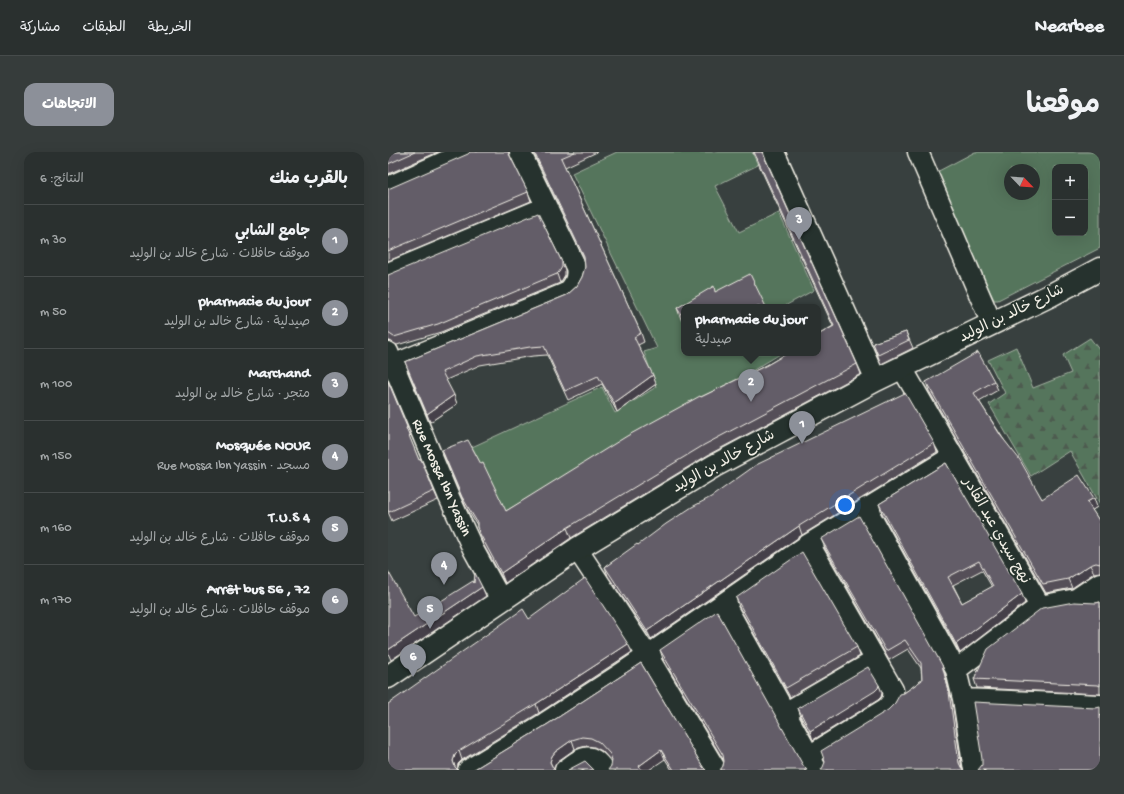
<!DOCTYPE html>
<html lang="ar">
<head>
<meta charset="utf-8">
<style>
  body { margin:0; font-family:"Gochi Hand","Playpen Sans Arabic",sans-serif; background:#363c3b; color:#f1f3f6; direction:rtl }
  .controls { position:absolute; right:12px; top:12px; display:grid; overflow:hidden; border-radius:8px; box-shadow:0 4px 16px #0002 }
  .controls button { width:36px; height:36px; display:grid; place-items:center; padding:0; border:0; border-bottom:1px solid #464b4b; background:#2a302f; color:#f1f3f6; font:20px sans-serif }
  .compass { position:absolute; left:616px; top:12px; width:36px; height:36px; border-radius:50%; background:#2a302f; box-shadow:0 4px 16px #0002; rotate:115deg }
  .you { position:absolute; left:457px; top:353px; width:14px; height:14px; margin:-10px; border:3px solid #fff; border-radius:50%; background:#1a73e8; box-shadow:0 0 0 6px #1a73e833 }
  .badge { display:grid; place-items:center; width:26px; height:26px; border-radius:50%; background:#8c9099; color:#fff; font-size:13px; font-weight:700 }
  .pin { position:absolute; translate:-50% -33px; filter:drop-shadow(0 1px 2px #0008) }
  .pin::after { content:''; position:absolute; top:21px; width:14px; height:12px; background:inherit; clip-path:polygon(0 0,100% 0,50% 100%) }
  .popup { position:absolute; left:293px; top:152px; width:140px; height:52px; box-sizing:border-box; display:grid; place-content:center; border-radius:8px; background:#2a302f; filter:drop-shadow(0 1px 3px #0005); font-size:13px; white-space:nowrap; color:#a5a9aa }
  .popup b { font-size:15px; color:#f1f3f6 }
  .popup::after { content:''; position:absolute; left:50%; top:100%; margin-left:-8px; border:8px solid transparent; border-top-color:#2a302f }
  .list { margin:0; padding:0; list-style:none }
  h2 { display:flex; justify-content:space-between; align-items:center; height:52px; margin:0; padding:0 16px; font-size:17px }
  h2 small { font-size:13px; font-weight:400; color:#a5a9aa }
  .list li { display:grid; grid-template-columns:26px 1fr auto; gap:12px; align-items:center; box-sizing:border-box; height:72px; padding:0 16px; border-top:1px solid #464b4b }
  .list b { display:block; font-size:15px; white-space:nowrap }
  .list p { margin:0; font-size:13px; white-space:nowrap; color:#a5a9aa }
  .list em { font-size:13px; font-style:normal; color:#a5a9aa }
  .map { position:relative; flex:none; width:712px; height:618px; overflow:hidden; direction:ltr; border-radius:12px }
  header { display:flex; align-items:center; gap:24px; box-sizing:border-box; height:56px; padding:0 20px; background:#2a302f; border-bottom:1px solid #464b4b }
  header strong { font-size:19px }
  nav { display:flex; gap:22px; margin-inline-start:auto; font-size:14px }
  .intro { display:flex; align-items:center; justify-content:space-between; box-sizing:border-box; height:96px; padding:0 24px }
  h1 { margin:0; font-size:28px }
  .button { padding:10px 18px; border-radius:12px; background:#8c9099; color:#fff; font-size:14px; font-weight:700 }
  main { display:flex; gap:24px; padding:0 24px }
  aside { flex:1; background:#2a302f; border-radius:12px; box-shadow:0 4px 16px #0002 }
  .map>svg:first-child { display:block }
  .green { fill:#55745c; stroke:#a4b2a2; fill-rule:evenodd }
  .forest { fill:url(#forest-firs); stroke:#a4b2a2 }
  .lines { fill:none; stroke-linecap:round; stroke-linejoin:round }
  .street-casing { stroke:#f4f1e8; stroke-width:23 }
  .secondary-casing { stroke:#f4f1e8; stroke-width:25 }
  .street { stroke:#26332d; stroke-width:20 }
  .secondary { stroke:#26332d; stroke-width:22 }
  .wall { fill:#555059; stroke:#f4f1e8; fill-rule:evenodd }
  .shaded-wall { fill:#454149; stroke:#f4f1e8 }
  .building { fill:#635d68; stroke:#f4f1e8; fill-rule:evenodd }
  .labels { text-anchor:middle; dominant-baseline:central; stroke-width:3.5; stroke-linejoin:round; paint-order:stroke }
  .street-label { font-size:15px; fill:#f4f1e8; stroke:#26332d }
</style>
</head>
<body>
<header>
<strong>Nearbee</strong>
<nav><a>الخريطة</a><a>الطبقات</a><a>مشاركة</a></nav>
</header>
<div class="intro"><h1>موقعنا</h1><a class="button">الاتجاهات</a></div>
<main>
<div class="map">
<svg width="712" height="618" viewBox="0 0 712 618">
  <defs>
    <pattern id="forest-firs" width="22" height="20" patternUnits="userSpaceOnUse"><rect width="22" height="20" fill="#55745c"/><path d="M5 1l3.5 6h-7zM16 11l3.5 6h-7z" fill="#4e5c50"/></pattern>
  </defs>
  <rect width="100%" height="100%" fill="#38403f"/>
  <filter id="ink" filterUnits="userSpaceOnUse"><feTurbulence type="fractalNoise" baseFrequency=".025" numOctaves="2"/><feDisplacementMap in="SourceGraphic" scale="8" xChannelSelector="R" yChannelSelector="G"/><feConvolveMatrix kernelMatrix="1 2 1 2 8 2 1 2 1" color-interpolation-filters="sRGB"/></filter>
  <g filter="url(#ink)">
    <path class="green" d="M229,0H364L370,13L327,34L351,80L391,61L426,138L395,155H296V201H394L120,365L84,295L214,235L227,261L268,235L256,200L269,196L184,21Z
      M587,0H712V96L610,148H606L545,22ZM667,15H697V81H667ZM622,18H646V42H622Z"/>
    <path class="forest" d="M702,186L712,199V352L682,299L643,324L601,252L617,241L600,208L628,195L645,236L683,221L675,203Z"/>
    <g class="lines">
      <defs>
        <path id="street" d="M386,0L488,228
          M530,0L604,172
          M0,35L78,0
          M0,121L158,55
          M0,200L60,343L85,397L113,448
          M0,215L178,141C187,134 190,125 188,115L132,0
          M514,216L652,454
          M478,356L568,518L575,547L586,618
          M421,392L505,538C506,547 504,551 497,557L421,604
          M189,397L259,503L328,618
          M688,447L712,431
          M336,451L429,618
          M568,518L652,454L688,447L712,448
          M575,547L712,553
          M397,561L488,508
          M80,618L157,571L231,523L336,451L421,392L565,304
          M177,618C194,606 202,597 216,618"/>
        <path id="secondary" d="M0,525L189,397L326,314L488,228L663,143L712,117"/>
      </defs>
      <use href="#street" class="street-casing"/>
      <use href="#secondary" class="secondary-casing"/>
      <use href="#street" class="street"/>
      <use href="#secondary" class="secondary"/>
    </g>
    <path class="wall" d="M0,0H50L0,22Z
      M145,0H209L177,15L253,181L256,190L250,193L268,232L229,260L214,232L180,248L159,203L145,204L92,213L58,228L69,252L42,270L17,210L179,143L189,134L194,125L197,115L196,107Z
      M365,0H375V2L469,212L473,222L320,303L183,386L117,431L95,392L89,375V373L78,355L58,308L54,298L118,359L313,245L379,213L445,174Z
      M0,37L140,40L143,49L0,109Z
      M174,110L177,118V123L174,128L172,131L53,180L9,193L2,189H0V123Z
      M328,140L296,155V172L293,167L289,156Z
      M518,180L525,196L493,212L485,191Z
      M0,229L23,283L21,284L31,308L46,339L50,348L4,369L0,360Z
      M606,229L610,238L591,249L654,347L709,355L704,358L712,370V420L706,421L684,436L658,441L541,239L538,230Z
      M546,291L549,300L414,383L263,487L220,424L217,415L250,393Z
      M558,311L637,451L572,501L494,361L491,352ZM594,418L604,435L574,451L565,433Z
      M433,387L557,522L564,549L574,617L500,558L507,551L516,541L534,528L533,516L520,497L501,508L437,396Z
      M348,446L469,495L472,504L402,545L351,455Z
      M712,450V542L589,536L586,527L708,451Z
      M141,467L244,500L151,561L74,608L70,612L69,617L0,618Z
      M272,498L416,615L335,614L336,609L275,507Z
      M253,511L315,615L318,618H284L277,607L223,614L224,610L214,599L206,595L198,594L187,597L170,609L167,613L166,617L85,618L160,572Z
      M491,533L494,541L493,545L490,548L425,588L413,565L410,556Z"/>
    <path class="shaded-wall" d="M174,110L177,118V123L174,128L172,131L169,122Z
      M265,223L268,232L229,260L226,251Z
      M66,243L69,252L42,270L39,262Z
      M19,275L23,283L21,285L18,276Z
      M706,346L709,355L703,359L699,350Z
      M411,374L414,383L263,487L259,479Z
      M179,376L183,386L117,431L113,421Z
      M702,413L706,421L684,436L680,427Z
      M94,435L98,444L3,508L0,501V498Z
      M634,442L637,451L572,501L568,492Z
      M240,492L244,500L151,561L148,552Z
      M554,513L557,522L564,549L574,618L571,611Z
      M491,533L494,541L493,545L490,548L425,588L422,579Z
      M184,588L187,597L170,609L167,613L166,618L162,610L164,604L167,600Z
      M273,598L277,607L261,618H253L251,614Z
      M71,599L74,608L70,612L69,618H68L65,609L67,603Z"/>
    <path class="building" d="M0,0H27L0,12Z
      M82,0H120L140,40L0,99V37L80,2Z
      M146,0H187L173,6L253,181L246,185L265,223L226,251L210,224L177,239L156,194L142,195L89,204L54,220L66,243L39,262L17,210L179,143L189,134L194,125L197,115L196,105Z
      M366,0H374L469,212L316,293L179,376L113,421L92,382L89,375V370L74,345L54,298L80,288L93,312L95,311L118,359L239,284L312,244L313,245L379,213L400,201H430V183L446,174Z
      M150,61L174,110V115L171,120L169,122L50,172L6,185L0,181V123Z
      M362,122L378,155H296V167L289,156L326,134L327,140Z
      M518,180L521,188L490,203L485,191Z
      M590,200L606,229L586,241L613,284L632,308L654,347L691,323L706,346L699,350L712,370V412L708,411L702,413L680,427L655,432L538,230Z
      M0,229L19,275L18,276L31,308L33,307L46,339L1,360L0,358Z
      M517,241L546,291L411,374L259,479L217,415L249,392L250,393L278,372L304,355L323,345L368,313Z
      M558,311L634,442L568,492L491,352ZM591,409L605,434L574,451L560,425Z
      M471,364L554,513L561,540L571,611L574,617L576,618H433L435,615L437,610L433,599L500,558L507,551L512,542L516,541L534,528L533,511L517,488L498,499L433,387Z
      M414,400L469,495L398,536L348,446Z
      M0,419L26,465L45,454L85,429L86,431L87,421L94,435L0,498Z
      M197,426L240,492L148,552L71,599L67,603L65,609L67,615L70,618H0V552L135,457L141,467Z
      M686,450L708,451L712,450V534L710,533L586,527L600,497L654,456Z
      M329,459L416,615L419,618H332L335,614L336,609L335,603L272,498Z
      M253,511L315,615L318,618H286L273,598L251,614L254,618H220L223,614L224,608L222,602L211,590L203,586L194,585L184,588L167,600L164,604L162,610L165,616L167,618H85L160,572Z
      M480,515L491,533L490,536L487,539L422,579L410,556Z
      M585,550L708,556L712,555V618H590L594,613V607Z
      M197,609L206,618H180Z"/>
  </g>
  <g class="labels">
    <g class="street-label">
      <text transform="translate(624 162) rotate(-26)">شارع خالد بن الوليد</text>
      <text transform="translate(336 310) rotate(-29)">شارع خالد بن الوليد</text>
      <text transform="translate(53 326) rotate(66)">Rue Mossa Ibn Yassin</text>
      <text transform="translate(608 379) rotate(60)">نهج سيدي عبد القادر</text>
    </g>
  </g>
</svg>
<div class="controls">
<button>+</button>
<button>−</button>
</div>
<svg class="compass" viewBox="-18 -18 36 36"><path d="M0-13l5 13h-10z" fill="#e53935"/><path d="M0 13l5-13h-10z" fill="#a5a9aa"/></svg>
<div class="you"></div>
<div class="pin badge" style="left:414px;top:292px">1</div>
<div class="pin badge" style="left:363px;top:250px">2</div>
<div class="popup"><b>pharmacie du jour</b>صيدلية</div>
<div class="pin badge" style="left:411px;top:88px">3</div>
<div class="pin badge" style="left:56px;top:433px">4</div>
<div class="pin badge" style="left:42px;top:477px">5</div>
<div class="pin badge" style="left:25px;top:525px">6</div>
</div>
<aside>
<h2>بالقرب منك<small>النتائج: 6</small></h2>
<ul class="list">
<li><span class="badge">1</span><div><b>جامع الشابي</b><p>موقف حافلات · شارع خالد بن الوليد</p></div><em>30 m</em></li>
<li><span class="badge">2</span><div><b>pharmacie du jour</b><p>صيدلية · شارع خالد بن الوليد</p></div><em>50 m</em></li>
<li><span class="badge">3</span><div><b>Marchand</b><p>متجر · شارع خالد بن الوليد</p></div><em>100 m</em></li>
<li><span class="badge">4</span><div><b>Mosquée NOUR</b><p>مسجد · Rue Mossa Ibn Yassin</p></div><em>150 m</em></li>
<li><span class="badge">5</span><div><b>T.U.S 4</b><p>موقف حافلات · شارع خالد بن الوليد</p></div><em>160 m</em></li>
<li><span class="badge">6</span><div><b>Arrêt bus 56 , 72</b><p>موقف حافلات · شارع خالد بن الوليد</p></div><em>170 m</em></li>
</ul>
</aside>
</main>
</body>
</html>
